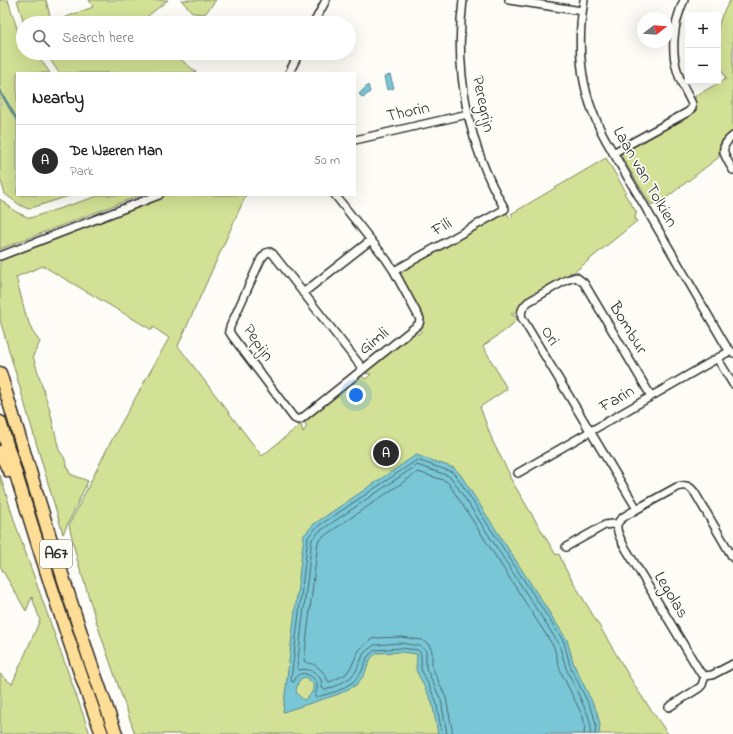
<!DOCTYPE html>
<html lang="en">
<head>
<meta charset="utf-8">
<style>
  body { margin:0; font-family:"Indie Flower",sans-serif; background:#f6f6f6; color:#202124 }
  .controls { position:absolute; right:12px; top:12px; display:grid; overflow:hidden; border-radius:0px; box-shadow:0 4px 16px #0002 }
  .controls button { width:36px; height:36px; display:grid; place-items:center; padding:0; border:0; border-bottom:1px solid #e0e0e0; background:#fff; color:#202124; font:20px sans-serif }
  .compass { position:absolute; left:637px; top:12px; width:36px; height:36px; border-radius:50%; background:#fff; box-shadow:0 4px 16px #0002; rotate:73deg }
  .you { position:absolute; left:356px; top:395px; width:14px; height:14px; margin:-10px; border:3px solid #fff; border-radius:50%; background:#1a73e8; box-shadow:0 0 0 6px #1a73e833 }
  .badge { display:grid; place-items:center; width:26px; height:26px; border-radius:50%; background:#2b2b2b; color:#fff; font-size:13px; font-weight:700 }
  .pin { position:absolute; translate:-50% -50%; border:2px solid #fff; box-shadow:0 1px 4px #0006 }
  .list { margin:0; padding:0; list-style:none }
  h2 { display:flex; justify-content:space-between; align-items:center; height:52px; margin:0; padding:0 16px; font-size:17px }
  h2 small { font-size:13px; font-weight:400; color:#757577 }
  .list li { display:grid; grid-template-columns:26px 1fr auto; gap:12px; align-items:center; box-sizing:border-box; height:72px; padding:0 16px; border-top:1px solid #e0e0e0 }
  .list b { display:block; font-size:15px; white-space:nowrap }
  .list p { margin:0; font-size:13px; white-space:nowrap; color:#757577 }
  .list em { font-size:13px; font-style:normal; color:#757577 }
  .icon { flex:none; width:22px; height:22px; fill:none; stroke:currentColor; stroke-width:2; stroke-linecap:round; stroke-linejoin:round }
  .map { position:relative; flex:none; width:733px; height:734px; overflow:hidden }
  .search { position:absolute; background:#fff; box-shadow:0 4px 16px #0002; left:16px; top:16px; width:340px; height:44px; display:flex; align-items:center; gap:10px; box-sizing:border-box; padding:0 14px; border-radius:22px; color:#757577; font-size:15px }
  .panel { position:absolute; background:#fff; box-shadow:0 4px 16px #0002; left:16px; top:72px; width:340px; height:124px; border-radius:0px }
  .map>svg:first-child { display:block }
  .green { fill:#d2e195; stroke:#7e8660 }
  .water { fill:#79c7d6; stroke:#5a8992; fill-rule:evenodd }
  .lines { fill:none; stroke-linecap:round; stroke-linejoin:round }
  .shore { stroke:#4a696f; stroke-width:1 }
  .stream { stroke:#5a8992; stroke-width:2.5 }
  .street-casing { stroke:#2b2b2b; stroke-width:10 }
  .highway-casing { stroke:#2b2b2b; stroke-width:15 }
  .street { stroke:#fdfcf7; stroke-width:7 }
  .highway { stroke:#fedd96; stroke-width:12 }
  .labels { text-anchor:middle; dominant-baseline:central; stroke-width:3.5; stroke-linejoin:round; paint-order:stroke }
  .shield { fill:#fdfcf7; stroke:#6a6a68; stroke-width:1 }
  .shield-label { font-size:16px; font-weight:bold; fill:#2b2b2b }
  .street-label { font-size:17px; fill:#2b2b2b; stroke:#fdfcf7 }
</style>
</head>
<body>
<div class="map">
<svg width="733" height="734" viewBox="0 0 733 734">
  <rect width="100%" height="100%" fill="#fdfcf7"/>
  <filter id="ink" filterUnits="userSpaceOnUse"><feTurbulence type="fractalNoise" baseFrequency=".025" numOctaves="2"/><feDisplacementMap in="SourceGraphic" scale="8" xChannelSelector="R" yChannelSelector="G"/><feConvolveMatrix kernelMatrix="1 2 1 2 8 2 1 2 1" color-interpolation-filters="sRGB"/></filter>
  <g filter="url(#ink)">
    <path class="green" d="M0,0H8L19,35L23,41V53H34L41,60L50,73H17V195H72L28,209L20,205L5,194L0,178Z
      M17,0H46L51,20L61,19L93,7L89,0H168L139,23H24Z
      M181,0H216L205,14L193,13Z
      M731,0H733V131C722,140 718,141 719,157L657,205L655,203L651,205L620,154L690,114L695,111V96L726,79L719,64L718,57V27L722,15L729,2Z
      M46,53H173L197,73H59Z
      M606,158L626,192L624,193L637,213H636L635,219L637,221L573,273L572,272L569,273L572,275L522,304L518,310V315L514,312L511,314L518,318L510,327L483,346L507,389L480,407L493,442L510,475L509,476L556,555L559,554L565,568L638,691L668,734H135L100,633L77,559L69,525L109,445L169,338L153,327L152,330L43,266L16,277L25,312L32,331L40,342L33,356L50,411L59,450L64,457L70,474L88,481L63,534L0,320V260L142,206L166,195H246L178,346L262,456L301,424L303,432L306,428V424L304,421L361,376L366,379L371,374L363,373L416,332L418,335L421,331L420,328L425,322L400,275L404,270L505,210L510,218L513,216L511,214Z
      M101,195H141L0,249V199L16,212L30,218Z
      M0,475L16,526L90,734H0V674L12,684L40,620L32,597L26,611L0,566Z"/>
    <path class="water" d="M390,75L394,88L387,90L384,77Z
      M368,85L370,92L363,98L359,94Z
      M416,455L454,468L460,474L567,640L574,665L597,712L600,725L599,734H438L432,702L416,670L417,654L401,652L377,653L371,658L364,675L356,685L339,694L283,712L304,535L314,524ZM305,677L313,683C314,692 311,695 304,700C294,693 295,689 300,679Z"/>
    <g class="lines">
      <path class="shore" d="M442,734L436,701L421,669V655L420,652L418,650L401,648L375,650L368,656L361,673L353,682L338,691L317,697H315V695L317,689V682C312,676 303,670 297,676C295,678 295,680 294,682H292L291,680L308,537L317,527L417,460L452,472L457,477L564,642L570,666L593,713L596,725L595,734
        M447,734L441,700L426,668V651L423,648L420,646L401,643L374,645L364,653L356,671L350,678L336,686L325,690L322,688C322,685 322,681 320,678C316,671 307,668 299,670L297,668L312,539L320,531L417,465L449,476L453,480L559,644L566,668L588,715L591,726L590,734
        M453,734L446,698L432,667V651L429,645L422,640L401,637L376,638L372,639L368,642L359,650L351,667L346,674L330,682L328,681C325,673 320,668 313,664C309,663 307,663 304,661L318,542L324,536L418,472L446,481L449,484L554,647L560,670L583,717L585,726L584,734"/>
      <path class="stream" d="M0,91L17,120"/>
      <defs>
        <path id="street" d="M509,0L582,11
          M584,0C577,42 579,83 597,122C602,135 610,147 617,159C627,177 638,194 648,212C674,257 700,301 726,346L733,353
          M314,23L326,0
          M289,73L299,53
          M733,136C717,148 725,156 733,170
          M355,140L468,114
          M613,153L688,112L692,108V104C687,93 681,84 678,73C670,50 674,22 684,0
          M335,195L386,259L394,271L420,319L419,324L301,419L298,420L294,418L232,336L229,331L230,327L261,259L266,253L270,252L273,254L363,369
          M0,256L159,195
          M394,271L505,209C468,147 454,71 463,0
          M303,293L371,240
          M717,358L733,384
          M651,396L584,283L576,277L566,280L528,302C523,307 520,311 522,318L637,509C617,521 611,521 623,544L700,672L705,676L712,675L733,664
          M518,473L730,351
          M637,509L677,487C686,484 690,486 695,493L733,558
          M566,547L605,525L612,524L617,525
          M669,707L699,688L702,685L705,676"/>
        <path id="highway" d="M0,373L50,537L90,661L116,734
          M0,422C32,527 64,631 102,734
          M0,452L9,471"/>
      </defs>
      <use href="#street" class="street-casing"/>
      <use href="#highway" class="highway-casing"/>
      <use href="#street" class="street"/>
      <use href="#highway" class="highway"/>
    </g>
  </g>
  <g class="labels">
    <rect class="shield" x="40" y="540" width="32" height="28" rx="3"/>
    <g class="shield-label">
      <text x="56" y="554">A67</text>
    </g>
    <g class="street-label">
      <text transform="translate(483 104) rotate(78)">Peregrijn</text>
      <text transform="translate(408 112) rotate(-12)">Thorin</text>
      <text transform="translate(645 177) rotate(60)">Laan van Tolkien</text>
      <text transform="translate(442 227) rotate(-30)">Fili</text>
      <text transform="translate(628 328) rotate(59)">Bombur</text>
      <text transform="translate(550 336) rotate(59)">Ori</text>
      <text transform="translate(374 341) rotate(-38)">Gimli</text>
      <text transform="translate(258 343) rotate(56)">Pepijn</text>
      <text transform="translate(617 399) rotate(-30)">Farin</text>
      <text transform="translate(671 595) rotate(59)">Legolas</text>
    </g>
  </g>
</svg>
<div class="controls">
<button>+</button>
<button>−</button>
</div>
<svg class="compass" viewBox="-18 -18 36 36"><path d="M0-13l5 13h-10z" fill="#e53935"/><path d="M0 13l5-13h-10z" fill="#757577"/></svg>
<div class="you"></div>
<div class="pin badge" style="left:386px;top:453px">A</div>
<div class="search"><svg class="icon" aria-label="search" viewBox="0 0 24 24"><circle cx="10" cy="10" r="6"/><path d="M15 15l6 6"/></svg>Search here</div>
<section class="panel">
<h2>Nearby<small></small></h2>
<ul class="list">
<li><span class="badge">A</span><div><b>De IJzeren Man</b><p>Park</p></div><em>50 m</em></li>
</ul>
</section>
</div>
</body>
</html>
